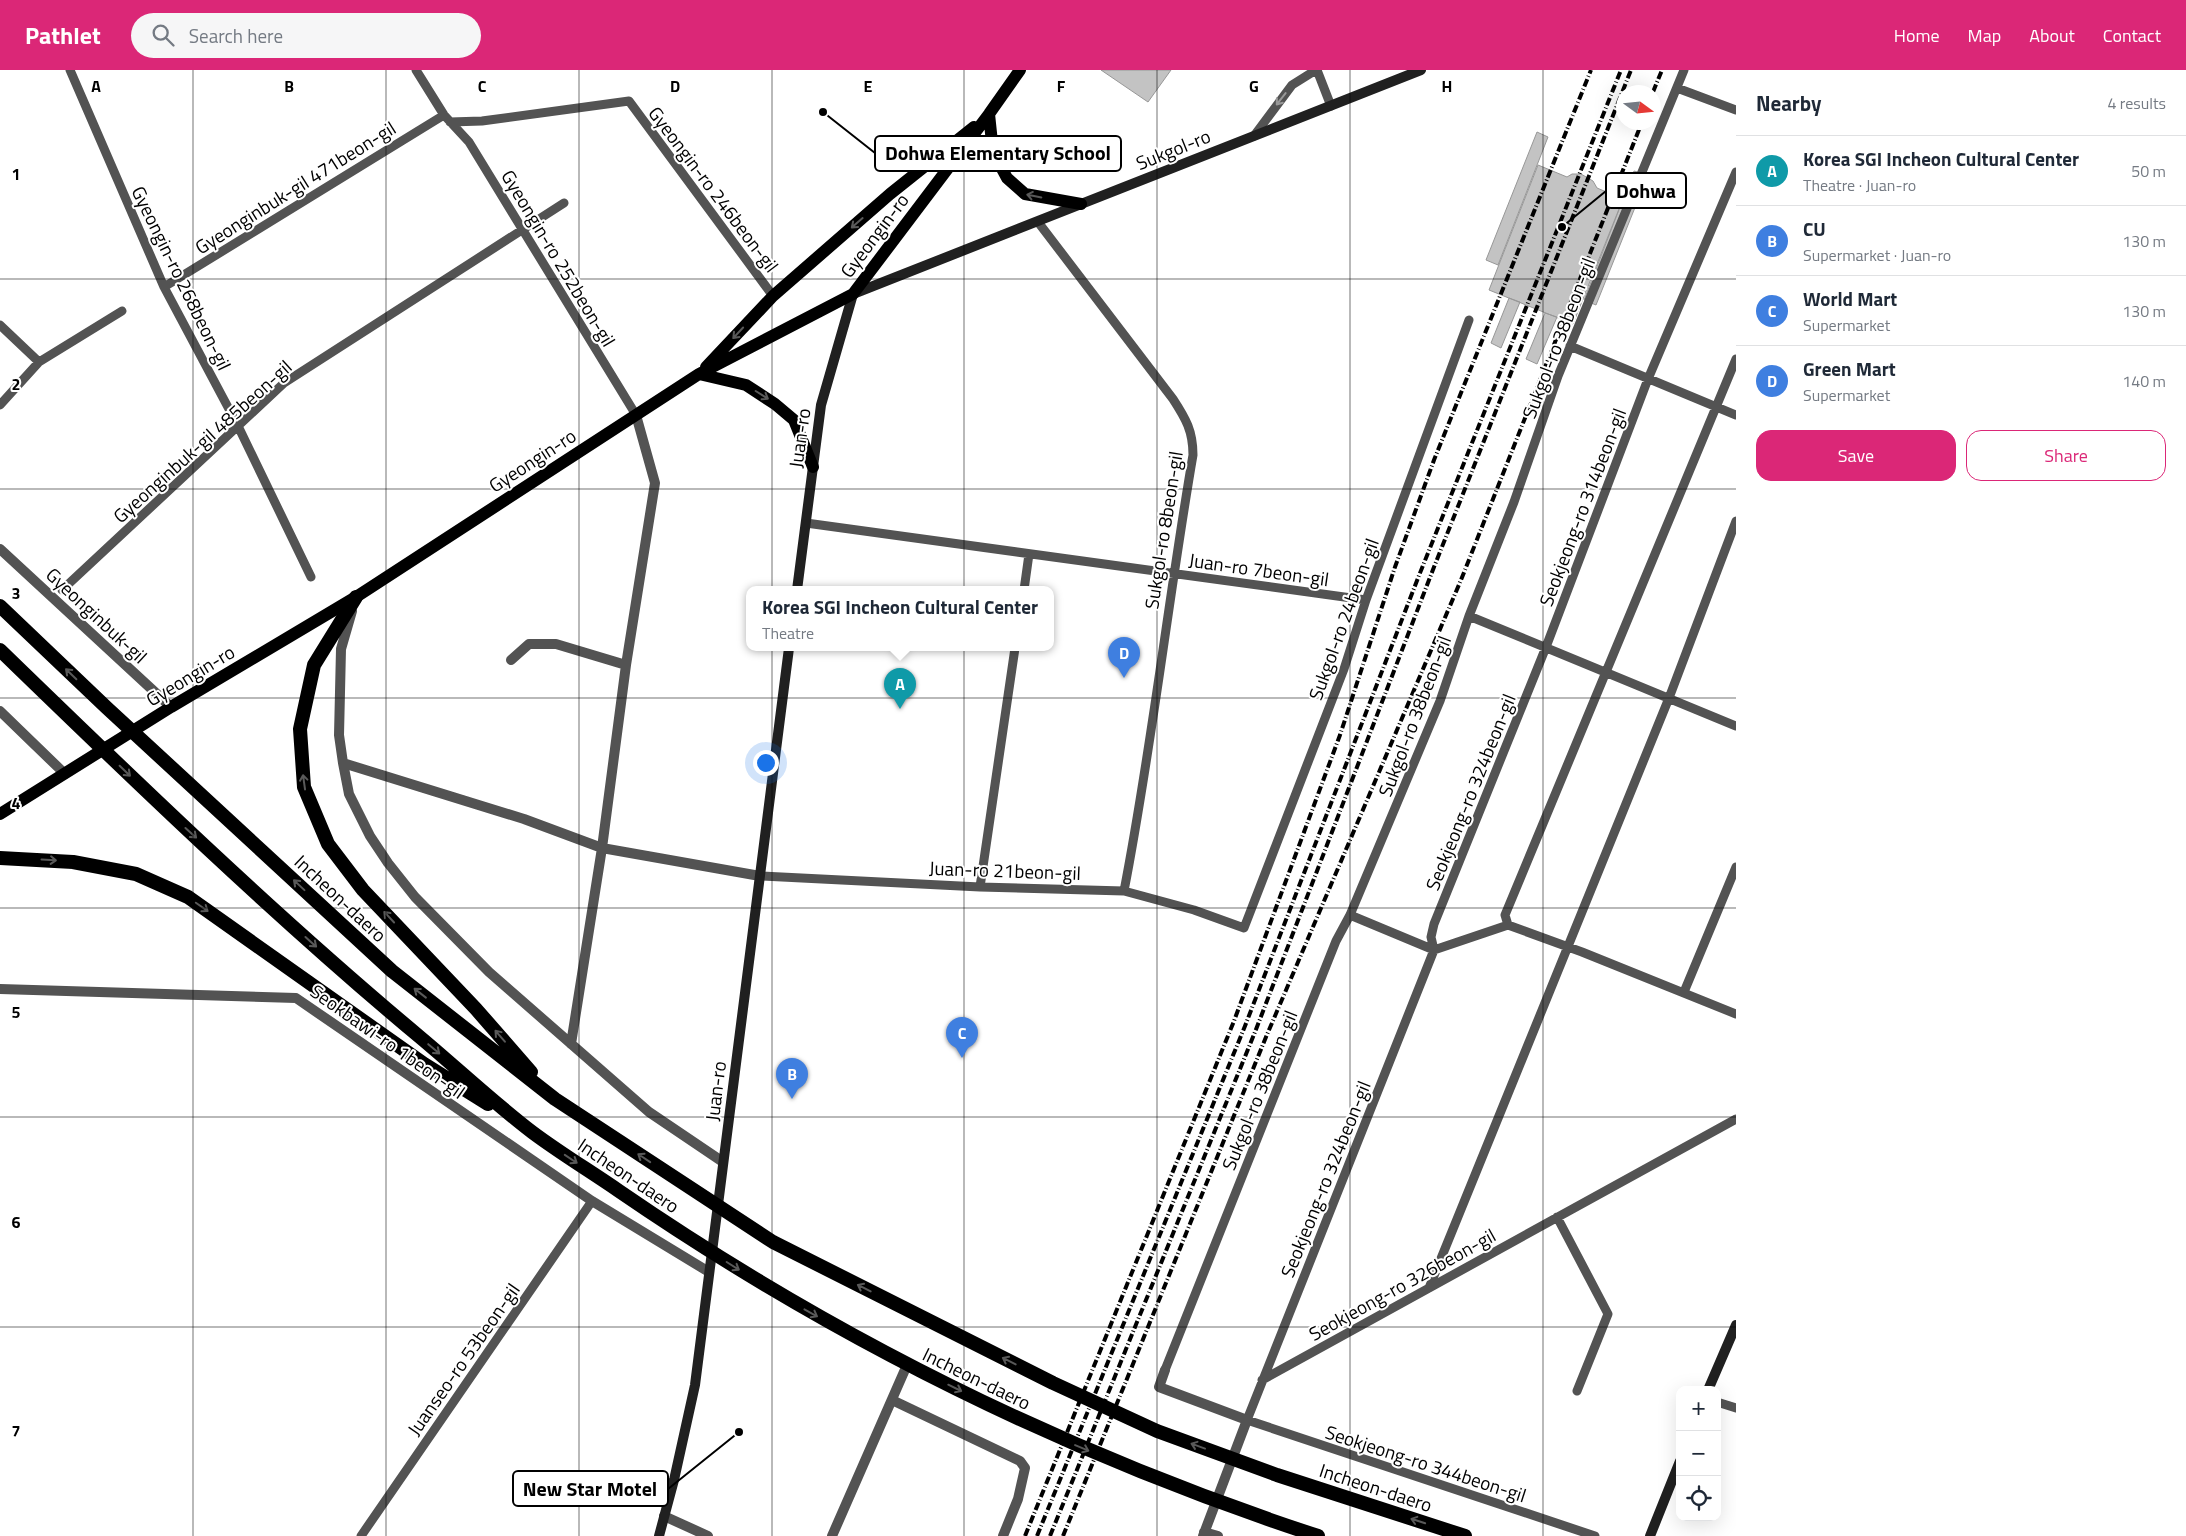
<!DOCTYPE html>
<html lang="en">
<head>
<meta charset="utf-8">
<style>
  body { margin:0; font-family:"Titillium Web",sans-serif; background:#f6f6f7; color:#1f2937 }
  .controls { position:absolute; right:15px; bottom:15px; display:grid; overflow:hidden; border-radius:10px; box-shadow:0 5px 20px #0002 }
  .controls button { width:45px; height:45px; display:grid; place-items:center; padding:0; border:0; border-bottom:1px solid #e0e1e3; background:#fff; color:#1f2937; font:25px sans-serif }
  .compass { position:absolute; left:1616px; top:15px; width:45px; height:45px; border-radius:50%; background:#fff; box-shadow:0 5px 20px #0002; rotate:105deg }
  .you { position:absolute; left:765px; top:692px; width:18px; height:18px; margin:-12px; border:4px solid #fff; border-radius:50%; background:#1a73e8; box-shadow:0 0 0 8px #1a73e833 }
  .badge { display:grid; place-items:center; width:32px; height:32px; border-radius:50%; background:#db2777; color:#fff; font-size:16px; font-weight:700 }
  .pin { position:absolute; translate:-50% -41px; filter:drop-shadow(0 1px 2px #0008) }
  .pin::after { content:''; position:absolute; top:26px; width:18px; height:15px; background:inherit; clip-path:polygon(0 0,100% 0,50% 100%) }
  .popup { position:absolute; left:746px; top:516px; width:308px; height:65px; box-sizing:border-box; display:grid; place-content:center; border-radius:10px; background:#fff; filter:drop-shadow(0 1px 4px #0005); font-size:16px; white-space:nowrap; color:#747a83 }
  .popup b { font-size:19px; color:#1f2937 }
  .popup::after { content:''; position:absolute; left:50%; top:100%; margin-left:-10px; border:10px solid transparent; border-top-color:#fff }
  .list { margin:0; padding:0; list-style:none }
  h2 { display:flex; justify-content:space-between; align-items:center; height:65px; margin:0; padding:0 20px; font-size:21px }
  h2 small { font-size:16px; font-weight:400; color:#747a83 }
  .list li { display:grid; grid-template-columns:32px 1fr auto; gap:15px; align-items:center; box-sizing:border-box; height:70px; padding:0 20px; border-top:1px solid #e0e1e3 }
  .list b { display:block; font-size:19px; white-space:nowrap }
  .list p { margin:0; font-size:16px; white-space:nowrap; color:#747a83 }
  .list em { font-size:16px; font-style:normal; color:#747a83 }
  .actions { display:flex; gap:10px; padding:15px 20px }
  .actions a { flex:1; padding:11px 0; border:1px solid #db2777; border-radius:15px; text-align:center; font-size:18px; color:#db2777 }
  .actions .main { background:#db2777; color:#fff }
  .icon { flex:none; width:28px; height:28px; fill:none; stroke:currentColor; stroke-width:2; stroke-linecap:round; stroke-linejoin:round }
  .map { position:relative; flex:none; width:1736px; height:1466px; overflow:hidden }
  header { display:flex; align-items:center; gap:30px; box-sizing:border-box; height:70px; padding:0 25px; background:#db2777; color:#fff }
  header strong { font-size:24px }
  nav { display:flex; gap:28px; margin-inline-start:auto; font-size:18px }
  .search { width:350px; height:45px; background:#f6f6f7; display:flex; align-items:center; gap:12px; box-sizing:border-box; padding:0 18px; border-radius:28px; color:#747a83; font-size:19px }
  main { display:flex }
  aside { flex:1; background:#fff }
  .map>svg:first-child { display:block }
  .building { fill:#c3c3c3; stroke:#979797 }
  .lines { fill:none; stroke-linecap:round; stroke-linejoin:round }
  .service { stroke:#535353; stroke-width:9 }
  .minor { stroke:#535353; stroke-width:10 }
  .secondary { stroke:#202020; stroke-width:10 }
  .primary { stroke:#000; stroke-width:12 }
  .trunk { stroke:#000; stroke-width:14 }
  .rail { stroke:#000; stroke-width:4; stroke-dasharray:8 2.5 1 2.5; stroke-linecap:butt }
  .oneway { stroke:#989898 }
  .oneway2 { stroke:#595959 }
  .grid { fill:none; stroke:#000; stroke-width:1; stroke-opacity:0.55 }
  .labels { text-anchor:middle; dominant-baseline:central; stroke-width:4; stroke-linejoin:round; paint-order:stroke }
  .street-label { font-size:19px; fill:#000; stroke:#fff }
  .grid-label { font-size:16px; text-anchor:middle; font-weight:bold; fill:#000; stroke:#fff; stroke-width:4; stroke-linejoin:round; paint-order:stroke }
  .leader { fill:none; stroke:#000; stroke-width:2 }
  .callout-dot { fill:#000; stroke:#fff; stroke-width:2 }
  .callout { fill:#fff; stroke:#000; stroke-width:2 }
  .callout-label { font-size:20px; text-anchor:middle; font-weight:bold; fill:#000 }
</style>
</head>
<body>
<header>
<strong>Pathlet</strong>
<div class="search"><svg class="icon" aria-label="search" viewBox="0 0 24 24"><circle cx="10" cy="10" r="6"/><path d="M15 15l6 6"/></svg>Search here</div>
<nav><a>Home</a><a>Map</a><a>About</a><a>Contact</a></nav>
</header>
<main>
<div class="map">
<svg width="1736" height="1466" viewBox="0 0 1736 1466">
  <rect width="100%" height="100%" fill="#fff"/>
  <path class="building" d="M1101,0H1171L1148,32Z
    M1537,62L1548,67L1498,195L1486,190Z
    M1538,95L1567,107L1572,104H1581L1593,111L1597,118L1623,129L1573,254L1489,220Z
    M1634,101L1648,105L1596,235L1584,230Z
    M1509,228L1520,232L1501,278L1491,273Z
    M1545,243L1557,247L1537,294L1526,289Z"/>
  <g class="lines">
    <path class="service" d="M70,0L164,217L238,356L311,507
      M416,0L444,45L469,72L636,345
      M1317,0L1331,36
      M1677,18L1736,40
      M450,52L482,51L629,31L773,226
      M1254,66L1292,15L1316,0
      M1038,152L1173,329C1186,349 1193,361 1193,385C1168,530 1152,677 1124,821
      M164,217L444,45
      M0,255L39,292
      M1570,276L1736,345
      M0,335L39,292L122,241
      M806,453L1366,530
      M62,520L284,313L564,133
      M1024,520L1029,484
      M1469,546L1736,656
      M760,806L980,817L1124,821L1194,840L1244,858L1344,599L1366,530L1469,250
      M980,817L1015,578
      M1350,845L1434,880L1508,855L1582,882L1736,944
      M1508,855L1505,845L1736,289
      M1684,922L1736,797
      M1557,1147L1608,1244L1577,1321
      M1429,1218L1669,628L1736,451
      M1165,1300L1336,871L1350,845L1440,631L1469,546L1514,432L1558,306L1684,0
      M1262,1310L1736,1049
      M1717,1332L1736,1338
      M361,1466L592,1131
      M1595,1466L1247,1350L1434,880L1431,867L1434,854L1546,577L1648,309L1736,102"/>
    <path class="minor" d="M0,479L171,637
      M352,541L341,579L339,665L343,693L349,724L370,766L388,793L415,827L489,902L649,1042L723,1092
      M511,590L529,574H556L626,595L602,778L571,974
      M626,595L655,413L636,345
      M0,641L65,704
      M343,693L524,749L602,778L760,806
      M0,919L296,928L592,1131L709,1202
      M1165,1300L1159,1317L1247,1350L1203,1466
      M892,1330L1020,1391L1025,1398L1018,1429L1003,1466
      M664,1446L708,1466
      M1204,1462L1218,1466
      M832,1466L907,1295"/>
    <path class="secondary" d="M797,520L821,335L853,224L1421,0
      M1708,1320L1736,1255
      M659,1466L674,1410L695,1315L789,578
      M1650,1466L1680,1391"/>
    <path class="primary" d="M989,44L993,82L1007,108L1025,124L1081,134
      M706,297L773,226L890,124L974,57
      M699,304L746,315L775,334L794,350L813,397
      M0,744L171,637L356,527L699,304L853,224L989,44L1020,0"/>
    <path class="trunk" d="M356,527L314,595L300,659L304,717L328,774L363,820L476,939L531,1002
      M0,536L107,638L392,901L555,1029L773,1172L1053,1313L1157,1361L1277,1405L1465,1466
      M0,580C137,713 275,846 421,968C458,999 494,1033 532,1062C560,1083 590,1101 619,1121C836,1270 1067,1384 1318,1466
      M0,788L73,792L136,804L188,827L424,994L488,1034"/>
    <path class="rail" d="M1653,22L1662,0
      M1025,1466L1234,951L1340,665L1395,497L1434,390L1591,0
      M1037,1466L1245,956L1418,508L1621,0
      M1050,1466L1255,962L1434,497L1631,0
      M1063,1466L1266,967L1461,510L1642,52"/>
  </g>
  <defs><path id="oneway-shaft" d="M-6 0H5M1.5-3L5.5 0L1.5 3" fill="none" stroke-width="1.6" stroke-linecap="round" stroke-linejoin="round" transform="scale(1.25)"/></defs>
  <use class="oneway" href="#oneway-shaft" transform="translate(1281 29) rotate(128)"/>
  <g class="oneway2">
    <use href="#oneway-shaft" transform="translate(1034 126) rotate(-169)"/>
    <use href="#oneway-shaft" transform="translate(857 153) rotate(139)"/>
    <use href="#oneway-shaft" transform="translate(738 263) rotate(133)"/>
    <use href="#oneway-shaft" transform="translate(762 325) rotate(32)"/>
    <use href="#oneway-shaft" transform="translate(71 604) rotate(-136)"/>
    <use href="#oneway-shaft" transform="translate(125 701) rotate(44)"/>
    <use href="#oneway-shaft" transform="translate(304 712) rotate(-98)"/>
    <use href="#oneway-shaft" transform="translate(191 763) rotate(42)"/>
    <use href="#oneway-shaft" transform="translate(49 790) rotate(3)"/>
    <use href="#oneway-shaft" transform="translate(299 815) rotate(-137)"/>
    <use href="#oneway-shaft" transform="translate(202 837) rotate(35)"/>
    <use href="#oneway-shaft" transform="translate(389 847) rotate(-133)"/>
    <use href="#oneway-shaft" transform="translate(311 872) rotate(42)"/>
    <use href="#oneway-shaft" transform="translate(420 923) rotate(-142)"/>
    <use href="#oneway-shaft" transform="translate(500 966) rotate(-131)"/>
    <use href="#oneway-shaft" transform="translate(434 979) rotate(40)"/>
    <use href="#oneway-shaft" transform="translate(644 1088) rotate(-146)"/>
    <use href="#oneway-shaft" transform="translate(571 1089) rotate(34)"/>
    <use href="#oneway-shaft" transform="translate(733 1196) rotate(32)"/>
    <use href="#oneway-shaft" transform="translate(864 1218) rotate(-153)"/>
    <use href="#oneway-shaft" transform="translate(811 1243) rotate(29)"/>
    <use href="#oneway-shaft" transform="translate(1009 1291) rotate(-153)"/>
    <use href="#oneway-shaft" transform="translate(955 1318) rotate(26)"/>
    <use href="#oneway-shaft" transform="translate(1198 1376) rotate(-160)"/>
    <use href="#oneway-shaft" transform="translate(1082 1378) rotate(23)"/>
    <use href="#oneway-shaft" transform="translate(1418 1451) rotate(-162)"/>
  </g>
  <path class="grid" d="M193,0V1466M386,0V1466M579,0V1466M772,0V1466M964,0V1466M1157,0V1466M1350,0V1466M1543,0V1466M0,209H1736M0,419H1736M0,628H1736M0,838H1736M0,1047H1736M0,1257H1736"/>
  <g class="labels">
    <g class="street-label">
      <text transform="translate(1173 79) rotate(-22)">Sukgol-ro</text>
      <text transform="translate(295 117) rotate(-32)">Gyeonginbuk-gil 471beon-gil</text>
      <text transform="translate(714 119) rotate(53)">Gyeongin-ro 246beon-gil</text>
      <text transform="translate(874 165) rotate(-53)">Gyeongin-ro</text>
      <text transform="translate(559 188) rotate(59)">Gyeongin-ro 252beon-gil</text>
      <text transform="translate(182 208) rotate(64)">Gyeongin-ro 268beon-gil</text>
      <text transform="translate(1558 268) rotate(-69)">Sukgol-ro 38beon-gil</text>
      <text transform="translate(799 368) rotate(-82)">Juan-ro</text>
      <text transform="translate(202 371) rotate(-42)">Gyeonginbuk-gil 485beon-gil</text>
      <text transform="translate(532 390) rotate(-33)">Gyeongin-ro</text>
      <text transform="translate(1582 437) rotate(-69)">Seokjeong-ro 314beon-gil</text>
      <text transform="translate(1163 460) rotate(-81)">Sukgol-ro 8beon-gil</text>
      <text transform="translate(1259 499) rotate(8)">Juan-ro 7beon-gil</text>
      <text transform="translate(97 545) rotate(43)">Gyeonginbuk-gil</text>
      <text transform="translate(1343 549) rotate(-70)">Sukgol-ro 24beon-gil</text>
      <text transform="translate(190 605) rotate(-31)">Gyeongin-ro</text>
      <text transform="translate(1414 646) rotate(-69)">Sukgol-ro 38beon-gil</text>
      <text transform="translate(1470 722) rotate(-68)">Seokjeong-ro 324beon-gil</text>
      <text transform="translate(1005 800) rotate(2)">Juan-ro 21beon-gil</text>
      <text transform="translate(341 828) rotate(43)">Incheon-daero</text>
      <text transform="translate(388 971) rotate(35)">Seokbawi-ro 1beon-gil</text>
      <text transform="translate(1259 1020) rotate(-68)">Sukgol-ro 38beon-gil</text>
      <text transform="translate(715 1021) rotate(-83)">Juan-ro</text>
      <text transform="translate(629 1105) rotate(34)">Incheon-daero</text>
      <text transform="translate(1325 1109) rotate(-68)">Seokjeong-ro 324beon-gil</text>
      <text transform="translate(1402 1214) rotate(-29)">Seokjeong-ro 326beon-gil</text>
      <text transform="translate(463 1289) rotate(-55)">Juanseo-ro 53beon-gil</text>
      <text transform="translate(977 1308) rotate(26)">Incheon-daero</text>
      <text transform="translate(1426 1393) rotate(18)">Seokjeong-ro 344beon-gil</text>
      <text transform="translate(1376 1417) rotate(18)">Incheon-daero</text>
    </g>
  </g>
  <g class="grid-label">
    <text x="96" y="22">A</text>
    <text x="289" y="22">B</text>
    <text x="482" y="22">C</text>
    <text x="675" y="22">D</text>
    <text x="868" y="22">E</text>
    <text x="1061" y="22">F</text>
    <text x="1254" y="22">G</text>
    <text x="1447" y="22">H</text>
    <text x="16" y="110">1</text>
    <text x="16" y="320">2</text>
    <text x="16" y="529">3</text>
    <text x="16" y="739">4</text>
    <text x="16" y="948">5</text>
    <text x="16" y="1158">6</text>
    <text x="16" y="1367">7</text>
  </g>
  <path class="leader" d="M823 42L875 83M1562 157L1606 121M739 1362L668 1419"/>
  <g class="callout-dot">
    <circle cx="823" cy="42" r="5"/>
    <circle cx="1562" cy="157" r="5"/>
    <circle cx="739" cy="1362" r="5"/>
  </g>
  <g class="callout">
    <rect x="875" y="66" width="246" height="35" rx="5"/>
    <rect x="1606" y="103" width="80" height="35" rx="5"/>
    <rect x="513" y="1401" width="155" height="35" rx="5"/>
  </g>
  <g class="callout-label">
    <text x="998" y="90">Dohwa Elementary School</text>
    <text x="1646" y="128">Dohwa</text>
    <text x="590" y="1426">New Star Motel</text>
  </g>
</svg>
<div class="controls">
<button>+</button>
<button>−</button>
<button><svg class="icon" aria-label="locate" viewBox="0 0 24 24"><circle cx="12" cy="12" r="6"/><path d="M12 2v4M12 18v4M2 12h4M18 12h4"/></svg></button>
</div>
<svg class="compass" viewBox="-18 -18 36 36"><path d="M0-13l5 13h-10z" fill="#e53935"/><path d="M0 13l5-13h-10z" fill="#747a83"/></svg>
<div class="you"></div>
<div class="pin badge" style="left:900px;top:639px;background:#0f9aa8">A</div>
<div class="popup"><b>Korea SGI Incheon Cultural Center</b>Theatre</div>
<div class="pin badge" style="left:792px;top:1029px;background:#3f7fe0">B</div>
<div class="pin badge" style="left:962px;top:988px;background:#3f7fe0">C</div>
<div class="pin badge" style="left:1124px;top:608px;background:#3f7fe0">D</div>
</div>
<aside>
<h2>Nearby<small>4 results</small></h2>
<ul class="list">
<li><span class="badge" style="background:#0f9aa8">A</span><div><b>Korea SGI Incheon Cultural Center</b><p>Theatre · Juan-ro</p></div><em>50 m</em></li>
<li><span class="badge" style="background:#3f7fe0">B</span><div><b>CU</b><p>Supermarket · Juan-ro</p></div><em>130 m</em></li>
<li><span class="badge" style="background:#3f7fe0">C</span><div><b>World Mart</b><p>Supermarket</p></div><em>130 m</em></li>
<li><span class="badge" style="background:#3f7fe0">D</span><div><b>Green Mart</b><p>Supermarket</p></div><em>140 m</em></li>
</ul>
<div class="actions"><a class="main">Save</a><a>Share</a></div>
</aside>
</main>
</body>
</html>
